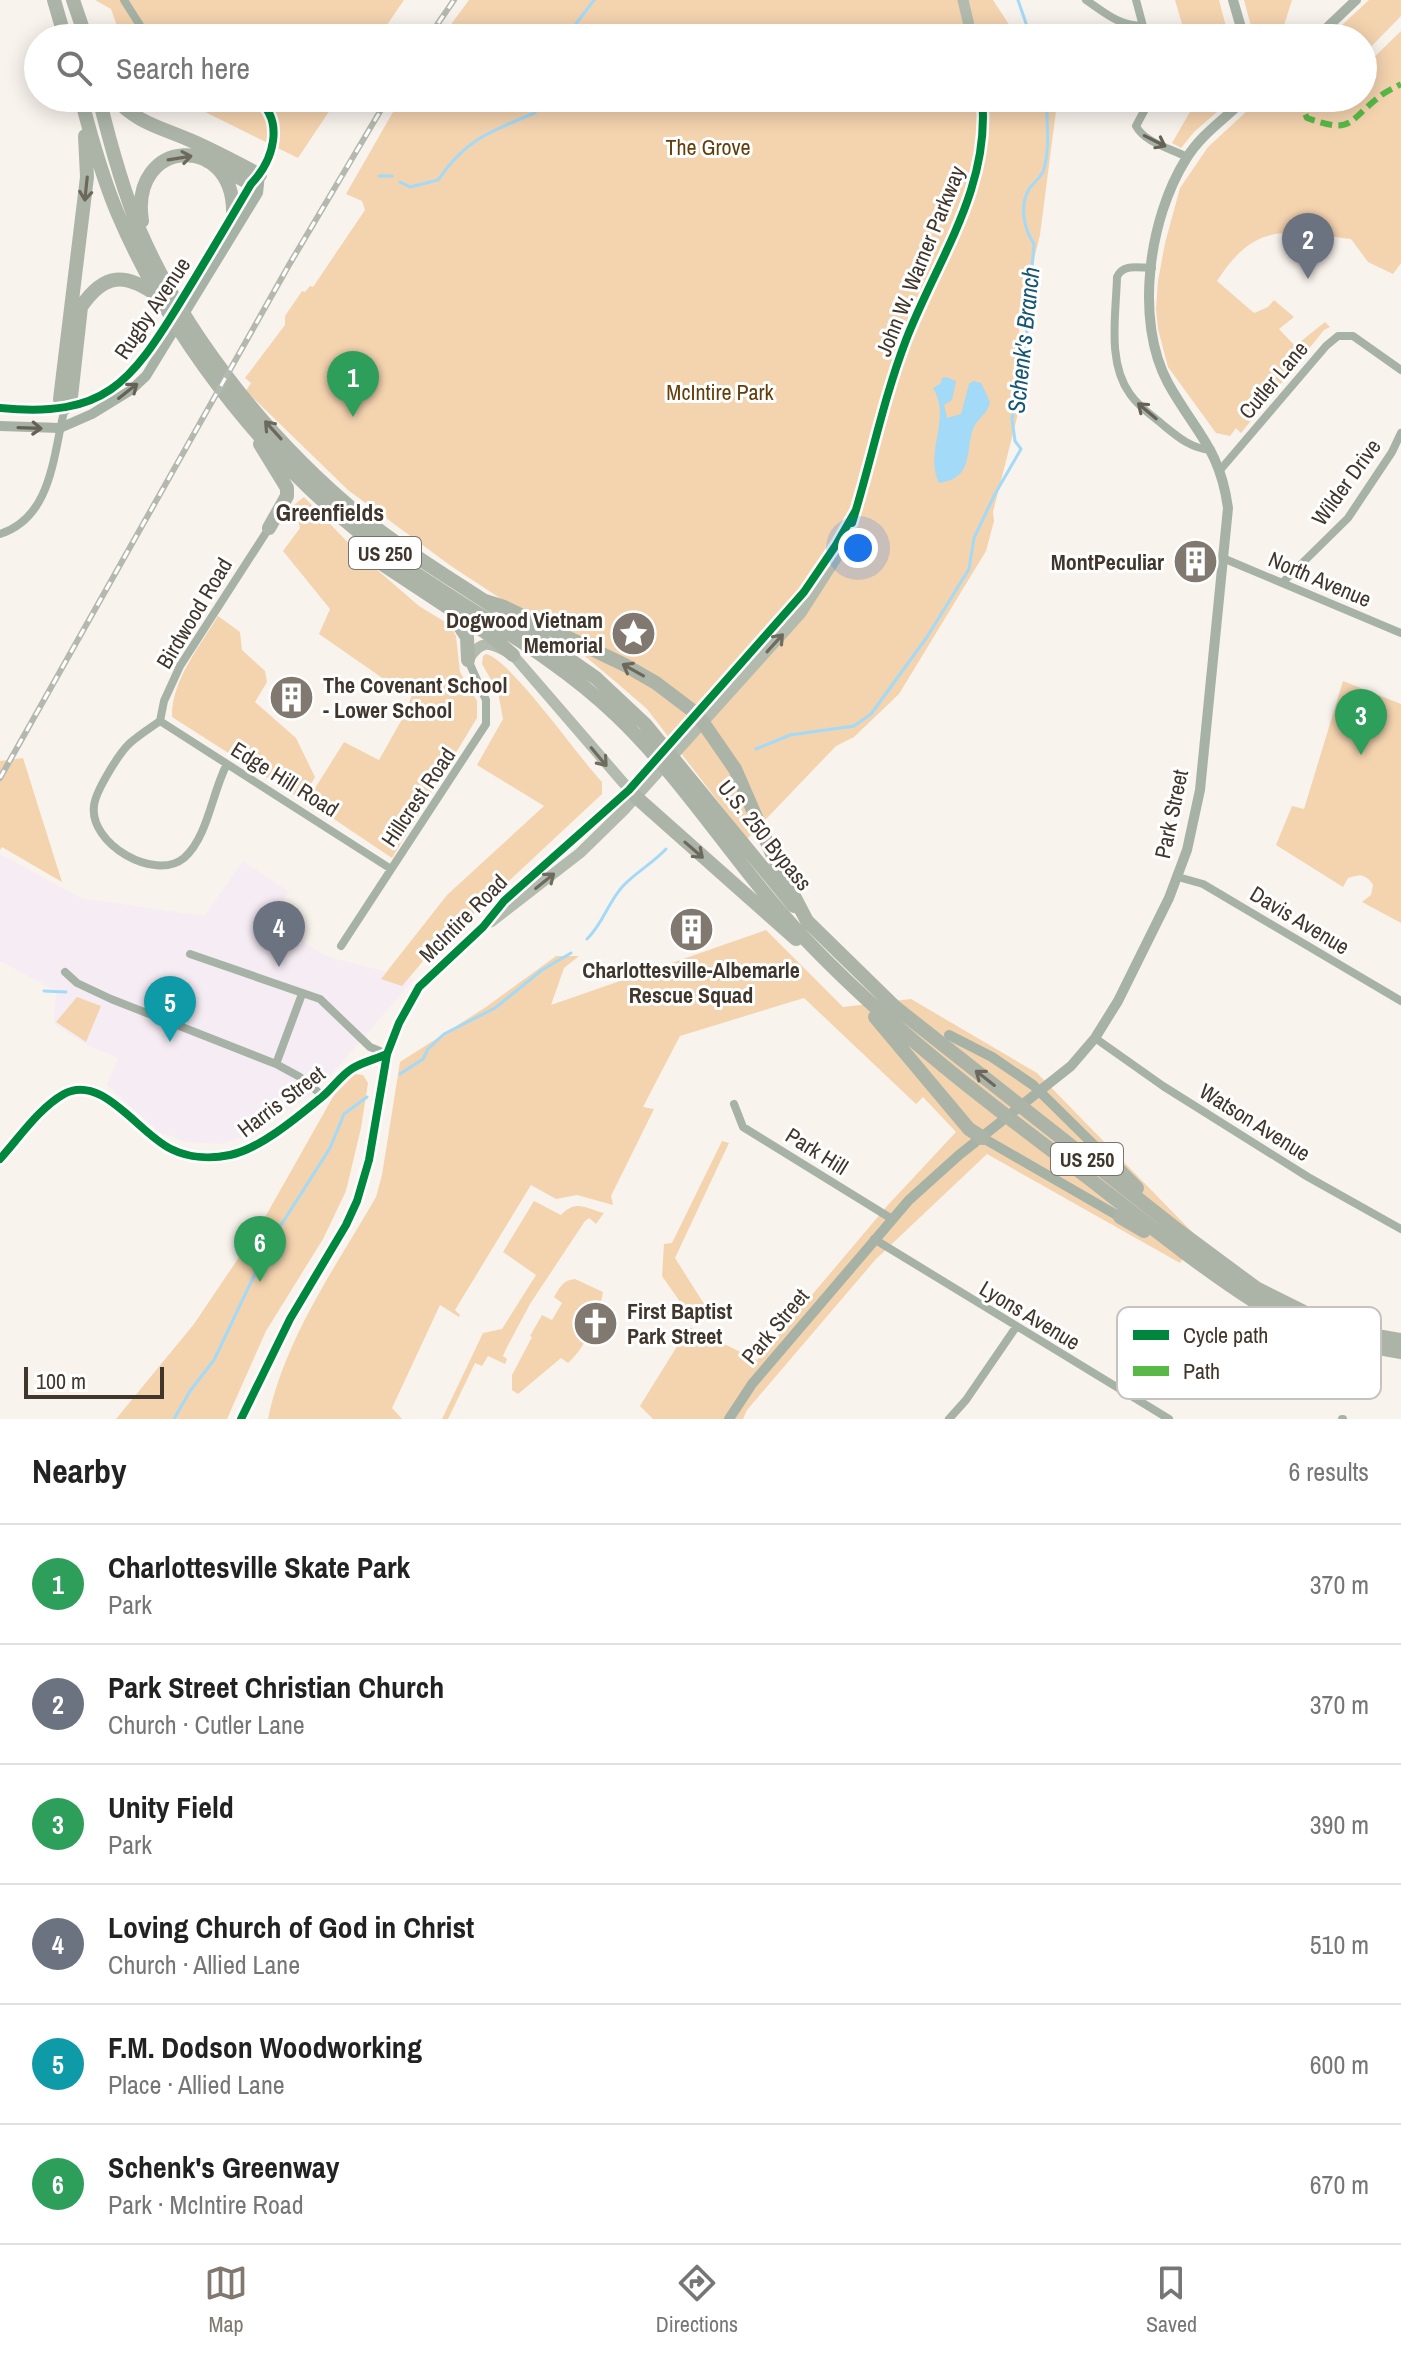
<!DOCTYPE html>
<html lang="en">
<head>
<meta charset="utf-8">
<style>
  body { margin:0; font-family:"Archivo Narrow",sans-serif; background:#f2f2f2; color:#222 }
  .scale { position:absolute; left:24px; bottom:20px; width:140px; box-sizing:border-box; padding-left:8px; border:4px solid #41362b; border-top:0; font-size:22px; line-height:28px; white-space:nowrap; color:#41362b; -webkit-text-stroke:6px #fff; paint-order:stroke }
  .you { position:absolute; left:858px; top:548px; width:28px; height:28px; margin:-20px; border:6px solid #fff; border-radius:50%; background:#1a73e8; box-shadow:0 0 0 12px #1a73e833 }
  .badge { display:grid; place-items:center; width:52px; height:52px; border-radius:50%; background:#81786f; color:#fff; font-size:26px; font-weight:700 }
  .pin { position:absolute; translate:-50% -66px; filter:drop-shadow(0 2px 4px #0008) }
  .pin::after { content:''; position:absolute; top:42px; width:28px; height:24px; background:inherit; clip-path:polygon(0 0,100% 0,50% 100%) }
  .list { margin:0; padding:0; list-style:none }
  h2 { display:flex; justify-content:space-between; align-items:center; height:104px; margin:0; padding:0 32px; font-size:34px }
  h2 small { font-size:26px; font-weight:400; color:#767676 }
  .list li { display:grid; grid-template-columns:52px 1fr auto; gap:24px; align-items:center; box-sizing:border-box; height:120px; padding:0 32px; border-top:2px solid #e0e0e0 }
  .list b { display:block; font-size:30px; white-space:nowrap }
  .list p { margin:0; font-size:26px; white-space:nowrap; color:#767676 }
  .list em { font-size:26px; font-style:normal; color:#767676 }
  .icon { flex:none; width:44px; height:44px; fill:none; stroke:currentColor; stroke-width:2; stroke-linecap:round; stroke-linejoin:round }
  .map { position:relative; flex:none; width:1401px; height:1419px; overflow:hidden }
  .search { position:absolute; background:#fff; box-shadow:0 4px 20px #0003; left:24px; right:24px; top:24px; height:88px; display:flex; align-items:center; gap:20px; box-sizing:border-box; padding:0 28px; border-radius:44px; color:#767676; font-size:30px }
  .sheet { height:824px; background:#fff }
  nav { display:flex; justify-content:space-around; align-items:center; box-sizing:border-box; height:112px; border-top:2px solid #e0e0e0; background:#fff; font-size:22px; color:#767676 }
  nav a { display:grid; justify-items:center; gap:4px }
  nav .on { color:#81786f }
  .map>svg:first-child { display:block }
  .commercial { fill:#f6ecf4 }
  .green { fill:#f4d3af }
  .water { fill:#a2daf8 }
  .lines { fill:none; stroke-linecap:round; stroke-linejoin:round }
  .stream { stroke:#a2daf8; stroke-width:3 }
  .minor { stroke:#a7b2a6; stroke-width:8 }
  .tertiary { stroke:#a7b2a6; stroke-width:10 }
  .secondary { stroke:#b2bbad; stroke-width:11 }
  .trunk { stroke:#acb4a8; stroke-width:14 }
  .rail-casing { stroke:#b4b8af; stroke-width:6 }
  .rail { stroke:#fff; stroke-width:3; stroke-dasharray:9; stroke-linecap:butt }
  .quiet { stroke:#58b947; stroke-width:6; stroke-dasharray:12 6; stroke-linecap:butt }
  .cycleway-casing { stroke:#fff; stroke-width:13 }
  .cycleway { stroke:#00873e; stroke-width:8 }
  .oneway { stroke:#656156 }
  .oneway2 { stroke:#6c685d }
  .oneway3 { stroke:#6e6b5f }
  .labels { text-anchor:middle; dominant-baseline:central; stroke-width:6; stroke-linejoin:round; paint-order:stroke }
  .shield { fill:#fff; stroke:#7a726b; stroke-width:2 }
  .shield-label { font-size:20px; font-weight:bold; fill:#41362b }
  .park-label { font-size:22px; fill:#633e0b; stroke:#fff }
  .street-label { font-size:22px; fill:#41362b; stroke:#fff }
  .poi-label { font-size:22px; font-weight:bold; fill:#41362b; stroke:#fff; text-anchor:end }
  .water-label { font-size:24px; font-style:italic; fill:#165675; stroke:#fff }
  .neighbourhood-label { font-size:24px; font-weight:bold; fill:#41362b; stroke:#fff }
  .key { fill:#fff; stroke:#c6c3bf; stroke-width:2 }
  .key-label { font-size:22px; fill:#41362b }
</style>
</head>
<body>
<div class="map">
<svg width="1401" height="1419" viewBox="0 0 1401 1419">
  <rect width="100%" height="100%" fill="#f9f3ed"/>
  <path class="commercial" d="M0,854L81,898L204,916L243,861L289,892L271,919L325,956L414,979L317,1091L244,1137L220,1144L186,1142L159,1132L107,1085L118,1058L87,1045L54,1024L56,991L0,961Z"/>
  <path class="green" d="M95,0H404L378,38H111L118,29L111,9Z
    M469,0H993L1010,26L1007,38H441Z
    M1175,0H1219L1229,38H1186Z
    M1244,0H1292L1280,38H1254Z
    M1369,0H1401V16L1363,55V38H1328Z
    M1401,31V263L1393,274L1368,262L1351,239C1287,231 1256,220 1217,281L1254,313L1268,307L1274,300L1294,317L1279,329L1295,346L1325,322L1330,327L1324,330L1241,433L1236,428L1230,436L1216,433L1168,367L1158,329L1156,309L1158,281L1165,243L1180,188L1208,147L1261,98H1363V68Z
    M177,98H338L298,158Z
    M401,98H1029L1056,111L1040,235L1020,317L1017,373L1022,398L993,512L994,521L986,551L899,694L854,737L836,746L747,839L647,709L617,683L574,647L451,566L348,490L246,391L251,383L245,378L285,325V316L302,291L305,292L310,286L313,287L365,210L362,201L346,194Z
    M1198,98H1233L1194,132L1181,148L1172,143Z
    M304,497L360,555L419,606L450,625L456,636L460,672L477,701V718L392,858L307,801L344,742L379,760L406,712L414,688L397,677L391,684L319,634L330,609L283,551L300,528L294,505Z
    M218,616L240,632L242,650L265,671L267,682L255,702L296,738L315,777L302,800L172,717C171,681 200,646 218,616Z
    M486,654C509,658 580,759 602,782V794L424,960L402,986L381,979L447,895L544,806L477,765L503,719L498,692L482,664L483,656Z
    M1343,681L1401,704V923L1362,902L1371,895L1373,885C1366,874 1360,874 1348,878L1343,887L1276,845L1292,806L1304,809Z
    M23,758L62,882L2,847L0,850V761Z
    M766,930L843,1007L911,999L1037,1073L1198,1238L1180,1263L987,1154L876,1259L747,1410L743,1419H653L640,1406L689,1327L757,1360L887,1206L956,1132L923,1097L916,1104L804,998L680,1036L643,1107L654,1109L611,1196L613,1205L577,1195L556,1199L531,1185L455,1310L460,1315L459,1317L440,1305L392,1408L402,1419H268C285,1338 335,1268 376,1197L382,1175L400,1062L486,1007L556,956H579L564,968L551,1005Z
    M77,997L101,1006L86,1042L56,1022Z
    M355,1074L363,1075L368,1083L361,1128L346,1191L323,1239L266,1331L227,1419H116L194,1324L260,1226L334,1095Z
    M722,1141L729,1143L675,1258L713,1318L709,1322L690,1316L662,1276L664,1244L672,1243Z
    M534,1201L561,1215C576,1199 585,1208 604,1213L596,1224L589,1218L585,1221L530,1304L506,1349L503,1356L507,1359L505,1364L488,1356L482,1366L475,1363L448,1419H442L483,1333L502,1329L536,1275L503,1252Z
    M575,1279L603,1292C599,1316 587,1346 568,1363L561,1358L518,1394L512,1390V1375L532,1337L530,1336L542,1315L552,1320L562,1303L554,1297C560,1287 563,1280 575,1279Z"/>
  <path class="water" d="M946,377L956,381L952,400L944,405L947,418L961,414L969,384L973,381L981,383L990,402C988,414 977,418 973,429C965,452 974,478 939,483C924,452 952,418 933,388L940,384L942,378Z"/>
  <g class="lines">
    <path class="stream" d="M1018,0L1031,38
      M565,38L594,0
      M379,176H392
      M400,182L410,187L438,180C466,139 491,131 535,113L538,98
      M756,749L790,735L854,726L871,714L927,637L969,569L974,538L995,494L1021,449L1015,441L1012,419L1025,352L1034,244C1024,229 1019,206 1029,189C1034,182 1042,177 1044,169C1050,147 1047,120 1046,98
      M587,939C603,924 608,902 623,886C635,873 653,863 666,849
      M44,991L66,992
      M400,1074L423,1059L428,1049L444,1034L495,1008L542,970L571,953
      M174,1419L190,1391L214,1360L269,1244L330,1148L344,1114L367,1097"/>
    <path class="minor" d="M124,0L148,38
      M1086,0C1105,13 1119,26 1143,26L1136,0
      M1143,26L1147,38
      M256,98C282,117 276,153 259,176
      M1151,98L1136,126C1145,143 1170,148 1187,157
      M1152,268C1139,268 1123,263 1117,277C1116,315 1107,362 1130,394C1138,406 1151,415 1162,424C1178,437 1190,448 1211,450
      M1221,469L1326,346L1338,336H1353L1401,370
      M0,534C53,517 53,453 65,408
      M1225,559L1401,633
      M1282,583L1348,518L1392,452L1401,433
      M160,721C150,728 139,735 130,743C119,753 95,792 94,806C89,844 155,882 184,858C208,837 212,792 227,764
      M160,721L391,869
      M160,721L164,701L180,666L269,528
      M1178,877L1203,884L1401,1001
      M341,946L486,724V700L468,660
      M190,954L320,999L370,1047L387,1054
      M65,972L77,983L111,999L276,1064L300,1077L323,1096
      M1095,1038L1163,1086L1308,1177L1401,1229
      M276,1064L302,994
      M734,1104L743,1127L892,1219
      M874,1239L1169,1419
      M949,1419L966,1400L1016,1327
      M1342,1419H1343"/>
    <path class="tertiary" d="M1233,0L1244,38
      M1316,38L1356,0
      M0,408C60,414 109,405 147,355L251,184
      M0,426L60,428L92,414L131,390L146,376L258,193L260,175
      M949,1035L992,1057L1033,1085L1099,1150
      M983,1138L1120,1217
      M0,1159C19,1138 39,1108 64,1094C102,1073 139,1134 171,1149C189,1158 211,1159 230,1155C260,1149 299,1116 322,1097C333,1088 341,1075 353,1068C363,1062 376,1059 387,1054
      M729,1419L752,1384L909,1200L959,1155L1071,1066L1095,1038L1118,1001L1169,898L1187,850L1200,790L1228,508C1220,448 1195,432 1168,383C1134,320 1149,218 1186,159C1201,134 1226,118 1246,98"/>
    <path class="secondary" d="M963,0L972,38
      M855,515C873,456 884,396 907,339C938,260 990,187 982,98
      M468,660C483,636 492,644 513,655L633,794
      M491,922L580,853L624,810L801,613L842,549
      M241,1419L290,1319L346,1225L357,1201L369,1160L387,1054L399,1023L419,987L483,927L504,901L629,790L804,592L836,545L856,510"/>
    <path class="trunk" d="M54,0L65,38
      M73,0L86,38
      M81,98C91,137 102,176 117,212C174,346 275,473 393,558C467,611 551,652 617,716C687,783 738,869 805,939C891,1029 988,1103 1087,1177C1141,1219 1195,1263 1252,1300C1300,1327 1347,1344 1401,1352
      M99,98C110,143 122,188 140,231C188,341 274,446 367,521C407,553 450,578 492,606
      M115,98C136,123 163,128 192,141C215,151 237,163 260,175
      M218,166L251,184
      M142,221C129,137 235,132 233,214
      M65,408L60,399L87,177L85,136
      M65,408L71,397L81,307C104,273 125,272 158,296
      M260,444L287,488V496L269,528
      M368,547L382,564L491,636L513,655
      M485,601L504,607L625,665L656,683L697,714L735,769L773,856L807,921L895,1007L1179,1231L1256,1288L1322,1321L1371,1335L1401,1340
      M453,616L467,637L468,660
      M513,620L596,678L645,724L794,906
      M636,797L796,939
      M875,1017L969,1129L983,1138
      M1099,1150L1137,1188
      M1120,1217L1144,1231"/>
    <defs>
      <path id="rail" d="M428,38L454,0
        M0,778L289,265L388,98"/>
    </defs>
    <use href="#rail" class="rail-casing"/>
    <use href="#rail" class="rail"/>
    <path class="quiet" d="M1298,98L1307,118C1353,134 1346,123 1379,97C1385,92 1394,88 1401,84"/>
    <defs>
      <path id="cycleway" d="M0,408C105,418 130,384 181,301C205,262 228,223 251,184C273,161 286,121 256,98
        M852,523C871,462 883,400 906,340C937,260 991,188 982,98
        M0,1159C19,1138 39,1108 64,1094C102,1073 139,1134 171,1149C189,1158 211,1159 230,1155C260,1149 299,1116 322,1097C333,1088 341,1075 353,1068C363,1062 376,1059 387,1054
        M241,1419L290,1319L346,1225L357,1201L369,1160L387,1054L399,1023L419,987L483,927L504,901L629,790L804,592L836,545L856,510"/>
    </defs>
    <use href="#cycleway" class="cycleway-casing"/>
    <use href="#cycleway" class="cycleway"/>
  </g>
  <defs><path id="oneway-shaft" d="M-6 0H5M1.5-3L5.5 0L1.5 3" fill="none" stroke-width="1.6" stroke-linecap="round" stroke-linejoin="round" transform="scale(2)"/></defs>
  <g class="oneway">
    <use href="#oneway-shaft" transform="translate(1155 141) rotate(27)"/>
    <use href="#oneway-shaft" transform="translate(128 391) rotate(-38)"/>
    <use href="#oneway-shaft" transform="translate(1147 411) rotate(-140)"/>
    <use href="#oneway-shaft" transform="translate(30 428) rotate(2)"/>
  </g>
  <g class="oneway2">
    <use href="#oneway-shaft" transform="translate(180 158) rotate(-9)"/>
    <use href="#oneway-shaft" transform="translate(86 189) rotate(96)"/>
    <use href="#oneway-shaft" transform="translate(273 430) rotate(-132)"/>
    <use href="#oneway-shaft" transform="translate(633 670) rotate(-151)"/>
    <use href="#oneway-shaft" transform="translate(694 850) rotate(41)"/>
    <use href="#oneway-shaft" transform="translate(985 1078) rotate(-142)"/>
  </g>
  <g class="oneway3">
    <use href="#oneway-shaft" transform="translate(775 643) rotate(-48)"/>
    <use href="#oneway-shaft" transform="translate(599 757) rotate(50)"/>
    <use href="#oneway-shaft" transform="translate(545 881) rotate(-39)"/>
  </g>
  <defs>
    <symbol id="building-disc" viewBox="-11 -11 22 22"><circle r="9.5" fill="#81786f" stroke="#fff"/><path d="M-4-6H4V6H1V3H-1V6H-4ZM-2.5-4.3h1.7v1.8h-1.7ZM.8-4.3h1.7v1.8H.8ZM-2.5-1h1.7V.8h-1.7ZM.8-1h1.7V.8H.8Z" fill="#fff"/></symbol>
    <symbol id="sight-disc" viewBox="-11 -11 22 22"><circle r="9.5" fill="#81786f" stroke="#fff"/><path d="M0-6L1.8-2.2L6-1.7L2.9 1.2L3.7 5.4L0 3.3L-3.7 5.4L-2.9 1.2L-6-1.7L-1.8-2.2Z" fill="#fff"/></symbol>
    <symbol id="church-disc" viewBox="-11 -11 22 22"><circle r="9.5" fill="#81786f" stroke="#fff"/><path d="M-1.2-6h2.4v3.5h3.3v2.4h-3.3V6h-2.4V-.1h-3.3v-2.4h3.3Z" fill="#fff"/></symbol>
  </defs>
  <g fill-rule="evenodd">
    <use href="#building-disc" x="1170" y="536" width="51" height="51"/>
    <use href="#sight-disc" x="608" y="608" width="51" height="51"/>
    <use href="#building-disc" x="266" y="672" width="51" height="51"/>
    <use href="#building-disc" x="666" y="904" width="51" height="51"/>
    <use href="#church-disc" x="570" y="1298" width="51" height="51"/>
  </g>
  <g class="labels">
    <g class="shield">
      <rect x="349" y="537" width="72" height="32" rx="6"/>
      <rect x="1051" y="1143" width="72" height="32" rx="6"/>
    </g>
    <g class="shield-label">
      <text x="385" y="553">US 250</text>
      <text x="1087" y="1159">US 250</text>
    </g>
    <g class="park-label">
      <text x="708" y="147">The Grove</text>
      <text x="720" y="392">McIntire Park</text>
    </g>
    <g class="street-label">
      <text transform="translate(920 261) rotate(-68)">John W. Warner Parkway</text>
      <text transform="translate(152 308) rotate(-56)">Rugby Avenue</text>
      <text transform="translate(1273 380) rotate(-50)">Cutler Lane</text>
      <text transform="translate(1346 482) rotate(-54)">Wilder Drive</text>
      <text transform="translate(1320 579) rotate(23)">North Avenue</text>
      <text transform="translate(194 613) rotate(-59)">Birdwood Road</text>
      <text transform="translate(285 779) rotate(32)">Edge Hill Road</text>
      <text transform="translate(418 797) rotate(-56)">Hillcrest Road</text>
      <text transform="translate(1171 814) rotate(-78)">Park Street</text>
      <text transform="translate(765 835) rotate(51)">U.S. 250 Bypass</text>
      <text transform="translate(463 918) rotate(-45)">McIntire Road</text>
      <text transform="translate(1300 920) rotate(31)">Davis Avenue</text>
      <text transform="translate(281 1101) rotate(-37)">Harris Street</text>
      <text transform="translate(1255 1122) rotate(32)">Watson Avenue</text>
      <text transform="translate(817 1151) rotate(32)">Park Hill</text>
      <text transform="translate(1030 1315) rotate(31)">Lyons Avenue</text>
      <text transform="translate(775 1326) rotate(-50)">Park Street</text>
    </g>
    <g class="poi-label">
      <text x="1164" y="562">MontPeculiar</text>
      <text x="603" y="620">Dogwood Vietnam<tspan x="603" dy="25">Memorial</tspan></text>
      <text x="323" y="685" text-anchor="start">The Covenant School<tspan x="323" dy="25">- Lower School</tspan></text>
      <text x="691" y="970" text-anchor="middle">Charlottesville-Albemarle<tspan x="691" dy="25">Rescue Squad</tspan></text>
      <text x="627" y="1311" text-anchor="start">First Baptist<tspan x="627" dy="25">Park Street</tspan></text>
    </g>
    <g class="water-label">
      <text transform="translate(1023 340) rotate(-84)">Schenk's Branch</text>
    </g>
    <g class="neighbourhood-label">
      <text x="330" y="512">Greenfields</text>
    </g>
  </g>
  <rect x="1117" y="1307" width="264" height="92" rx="12" class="key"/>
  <rect x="1133" y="1330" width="36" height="10" fill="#00873e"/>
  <rect x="1133" y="1366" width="36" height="10" fill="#58b947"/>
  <g class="key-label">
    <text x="1183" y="1343">Cycle path</text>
    <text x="1183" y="1379">Path</text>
  </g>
</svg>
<div class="scale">100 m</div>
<div class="you"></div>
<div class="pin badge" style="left:353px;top:417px;background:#2e9e5b">1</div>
<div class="pin badge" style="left:1308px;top:279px;background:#6b7280">2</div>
<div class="pin badge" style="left:1361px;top:755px;background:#2e9e5b">3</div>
<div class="pin badge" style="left:279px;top:967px;background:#6b7280">4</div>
<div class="pin badge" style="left:170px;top:1042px;background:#0f9aa8">5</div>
<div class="pin badge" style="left:260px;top:1282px;background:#2e9e5b">6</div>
<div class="search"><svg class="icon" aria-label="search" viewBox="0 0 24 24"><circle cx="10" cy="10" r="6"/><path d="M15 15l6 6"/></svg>Search here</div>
</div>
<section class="sheet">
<h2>Nearby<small>6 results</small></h2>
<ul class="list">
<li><span class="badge" style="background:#2e9e5b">1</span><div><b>Charlottesville Skate Park</b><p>Park</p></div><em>370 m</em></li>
<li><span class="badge" style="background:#6b7280">2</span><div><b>Park Street Christian Church</b><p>Church · Cutler Lane</p></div><em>370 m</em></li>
<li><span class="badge" style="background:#2e9e5b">3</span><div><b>Unity Field</b><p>Park</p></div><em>390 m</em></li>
<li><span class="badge" style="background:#6b7280">4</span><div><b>Loving Church of God in Christ</b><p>Church · Allied Lane</p></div><em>510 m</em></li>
<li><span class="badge" style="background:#0f9aa8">5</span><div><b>F.M. Dodson Woodworking</b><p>Place · Allied Lane</p></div><em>600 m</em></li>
<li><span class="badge" style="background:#2e9e5b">6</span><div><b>Schenk's Greenway</b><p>Park · McIntire Road</p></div><em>670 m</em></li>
</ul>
</section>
<nav>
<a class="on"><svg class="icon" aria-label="map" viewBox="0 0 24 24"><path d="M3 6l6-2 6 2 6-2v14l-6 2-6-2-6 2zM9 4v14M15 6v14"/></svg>Map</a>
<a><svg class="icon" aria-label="directions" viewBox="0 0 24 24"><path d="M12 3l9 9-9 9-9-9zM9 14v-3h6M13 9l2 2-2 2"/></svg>Directions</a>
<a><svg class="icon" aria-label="saved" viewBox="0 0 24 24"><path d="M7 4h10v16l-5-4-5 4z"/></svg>Saved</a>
</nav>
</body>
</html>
